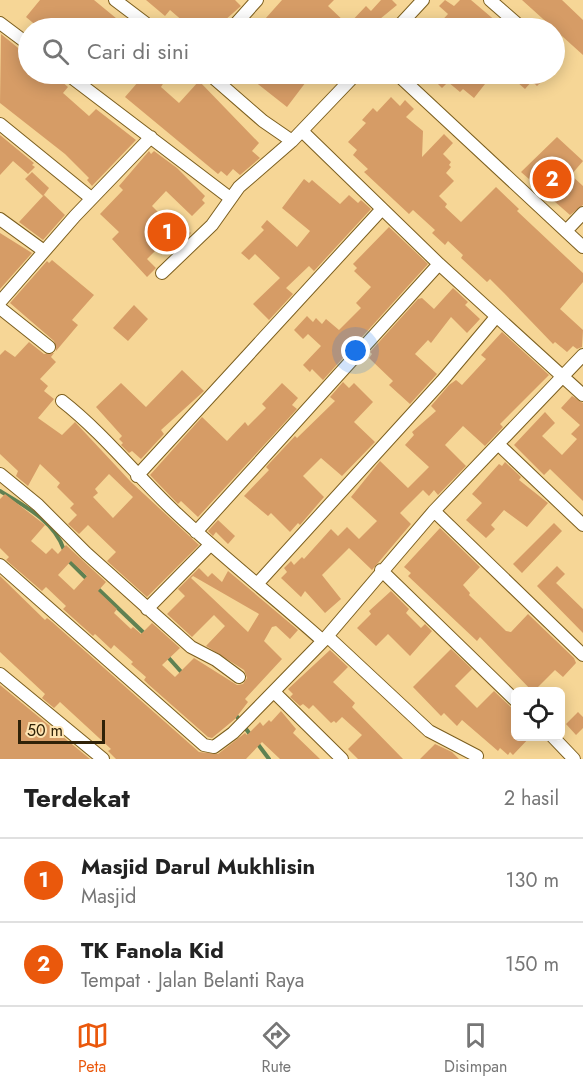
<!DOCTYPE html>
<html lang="id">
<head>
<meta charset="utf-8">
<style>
  body { margin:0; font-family:Jost,sans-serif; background:#f6f6f6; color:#222 }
  .controls { position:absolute; right:18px; bottom:18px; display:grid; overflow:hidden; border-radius:9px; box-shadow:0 3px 15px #0003 }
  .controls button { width:54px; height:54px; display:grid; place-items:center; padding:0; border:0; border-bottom:2px solid #e0e0e0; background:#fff; color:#222; font:30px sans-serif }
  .scale { position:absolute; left:18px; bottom:15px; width:87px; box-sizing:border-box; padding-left:6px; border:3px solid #2f2208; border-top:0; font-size:16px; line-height:21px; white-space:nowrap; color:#2f2208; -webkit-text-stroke:4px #fee4b2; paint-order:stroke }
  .you { position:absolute; left:356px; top:351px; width:21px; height:21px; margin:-15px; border:4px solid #fff; border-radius:50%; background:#1a73e8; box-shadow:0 0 0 9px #1a73e833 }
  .badge { display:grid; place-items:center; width:39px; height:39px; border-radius:50%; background:#ea580c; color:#fff; font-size:20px; font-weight:700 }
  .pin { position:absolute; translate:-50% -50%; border:3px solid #fff; box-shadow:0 2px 6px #0006 }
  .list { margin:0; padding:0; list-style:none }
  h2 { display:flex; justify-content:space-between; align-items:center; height:78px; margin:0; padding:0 24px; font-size:26px }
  h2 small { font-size:20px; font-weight:400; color:#767676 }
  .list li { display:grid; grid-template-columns:39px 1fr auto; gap:18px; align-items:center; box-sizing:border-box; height:84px; padding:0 24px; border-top:2px solid #e0e0e0 }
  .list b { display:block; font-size:22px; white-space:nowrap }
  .list p { margin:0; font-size:20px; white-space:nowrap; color:#767676 }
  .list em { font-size:20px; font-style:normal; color:#767676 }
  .icon { flex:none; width:33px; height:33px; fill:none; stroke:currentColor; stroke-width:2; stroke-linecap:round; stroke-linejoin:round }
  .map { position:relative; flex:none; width:583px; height:759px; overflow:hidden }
  .search { position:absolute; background:#fff; box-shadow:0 3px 15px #0003; left:18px; right:18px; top:18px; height:66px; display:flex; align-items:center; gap:15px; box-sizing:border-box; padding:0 21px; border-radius:33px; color:#767676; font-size:22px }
  .sheet { height:246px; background:#fff }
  nav { display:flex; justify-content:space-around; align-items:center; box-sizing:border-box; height:84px; border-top:2px solid #e0e0e0; background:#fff; font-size:16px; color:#767676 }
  nav a { display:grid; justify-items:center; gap:3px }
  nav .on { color:#ea580c }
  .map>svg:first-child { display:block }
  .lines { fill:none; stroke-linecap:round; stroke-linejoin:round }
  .stream { stroke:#5f8152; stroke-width:4 }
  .building { fill:#d69c66; fill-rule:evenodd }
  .street-casing { stroke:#7b5e1e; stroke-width:14 }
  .street { stroke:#fff; stroke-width:12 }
</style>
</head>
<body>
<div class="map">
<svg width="583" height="759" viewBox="0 0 583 759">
  <rect width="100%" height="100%" fill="#f6d696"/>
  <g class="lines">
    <path class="stream" d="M0,491C25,506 55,522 64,550
      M68,560L88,580
      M96,587L145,634
      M167,656L184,675
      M235,714L252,737
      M257,743L269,759"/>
  </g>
  <path class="building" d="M40,0H94L128,28H92L84,21L77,28H39L26,17Z
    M146,0H235L241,6L216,28H191L170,10L165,16Z
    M282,0H334L328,6L348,25L366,6L371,11L381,0H392L397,5L369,28H257Z
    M445,0L454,6L460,0H471L504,28H435L448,14L439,6Z
    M522,0H562L583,20V55Z
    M1,34L28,56V74H53L68,87L63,93L89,116L96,109L136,140L92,186L87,180L89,178L65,154L0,103Z
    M145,74H169L161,87L179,103L199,81L259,143L252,151L260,158L240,175L233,169L227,176L221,171L218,174L125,97Z
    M245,74H312L287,107Z
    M436,74H473L485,84L474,98L463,89L460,92L448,82L442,88L432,78Z
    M508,74H549L537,86L532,81L525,89Z
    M391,97L400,106L405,100L414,109L406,117L423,131L422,157L444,134L453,143L443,154L451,162L449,165L451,167L446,173L454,181L439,196L447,204L445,207L461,222L496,187L519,209L517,211L583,273V282L560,309L583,330L582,347L577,349L573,346L567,352L555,342L553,344L504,293L490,279L487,282L461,258L463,255L448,241L445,245L432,233L435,230L413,210L409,214L364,172L368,169L353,155L357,150L348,142L366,123L362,120L373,108L377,112Z
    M0,135L34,163L32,165L35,167L28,174L13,161L0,175Z
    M557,137L583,161L571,175L583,186V205L570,215L521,172Z
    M149,151L151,154L154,151L177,168L205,196L202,200L205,203L192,216L166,191L152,206L177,231L182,225L191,233L178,246L172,241L163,251L159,247L147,259L156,268L147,277L112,239L119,232L100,214L123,190L119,186Z
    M32,172L49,188L43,196L25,179Z
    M304,179L309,183L312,180L340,204L349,195L358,203L361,200L371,209L314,271L309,266L286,288L293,294L269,320L253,304L280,278L255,254L249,260L241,253L264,230L261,227L267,220L297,247L310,231L282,208Z
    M44,195L65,215L43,240L19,222Z
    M389,227L428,264L323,380L312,369L310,372L303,365L321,346L308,334L303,339L294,330L307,316L313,322L316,318L322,324L326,319L339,330L361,308L356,303L371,287L354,271L357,268L353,264Z
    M0,233L32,253L0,289Z
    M52,260L94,295L72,320L78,325L56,351L54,341L10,303L47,261L49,263Z
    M453,288L468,302L465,305L480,319L467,333L451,317L431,343L428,340L415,354L437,374L410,404L389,385L393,381L369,358L372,354L370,352L418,299L422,298L434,309Z
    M134,305L148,319L128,341L113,328Z
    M502,332L549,375L500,424L503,427L485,446L463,426L445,445L466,466L438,495L434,490L429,496L423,490L400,513L411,524L372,570L349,548L322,575L341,599L325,613L305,591L301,597L281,578L287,572L284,568L291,561L294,565L302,557L304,559L331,529L338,536L347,527L359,539L377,521L351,497L380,461L408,488L429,467L405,445L414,435L412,432L436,411L431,406L449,385L456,380L462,385L486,359L481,355Z
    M29,342L44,354L54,353L51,357L56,362L40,379L48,386L44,391L54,399L38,418L62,435L75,422L131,482L199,545L147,597L107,561L116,552L88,525L79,534L68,524L77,515L70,508L74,504L57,487L60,483L40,464L28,486L16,476L18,471L0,454V355L5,350L15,357ZM109,474L133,497L113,518L93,497L98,493L95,489Z
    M182,370L204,391L161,430L164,434L141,459L132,451L129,453L121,445L123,443L119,439L122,436L96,407L121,383L146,407Z
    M343,382L349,388L354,383L373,402L354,422L375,442L342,476L321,458L303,476L324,497L300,525L298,523L290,532L271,513L268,516L244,496L269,470L266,467L295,436L297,438L335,401L330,397Z
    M282,383L298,398L292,405L297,409L198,517L181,501L178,504L150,475L202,417L227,441L245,422L248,426L266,408L262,404Z
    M572,396L583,403V501L550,469L544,475L514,445L545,412L555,423L542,436L562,455L577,439L571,434L580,425L561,408Z
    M505,462L521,477L519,480L548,503L527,527L504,510L491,525L495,529L486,538L466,520L482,503L472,494L499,464L502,466Z
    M5,494L45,525L31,541L46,554L52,548L58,554L66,545L106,582L98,591L117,609L114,613L131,629L133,627L141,634L152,623L180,648L162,665L175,677L194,658L237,685L243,684L247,678L244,670L206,646L225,626L214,615L192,637L167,614L185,596L178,589L199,568L208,577L212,573L222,582L228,571L298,630L290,639L276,626L272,627L264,641L282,659L245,699L248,702L235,719L212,738L208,737L148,684L144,680L146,677L131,664L133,662L114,645L111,649L95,634L93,636L63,609L66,606L46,587L42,591L6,560L9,557L0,548V499ZM71,561L87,576L74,590L58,575ZM193,576L259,614L248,632L191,578Z
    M218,520L235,536L228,544L216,532L213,536L208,531Z
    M554,523L562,531L522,573L513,564Z
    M440,528L480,567L463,585L470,593L469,595L506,631L511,632L528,614L574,658L576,663L563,677L555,670L533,692L480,637L477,641L408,576L411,573L404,567Z
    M557,566L565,574L556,583L583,609V633L537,586Z
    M0,576L45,620L47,618L51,621L199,752L218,754L245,733L247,735L260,722L263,726L269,720L271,722L281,711L296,729L293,733L320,759H280L262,742L246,759H116L108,751L111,749L60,702L54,708L42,698L45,694L0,652Z
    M391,591L409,609L406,613L421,628L425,624L432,631L410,656L388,634L376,646L357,628L371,614L369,611Z
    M451,649L472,669L455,686L477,708L494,691L516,712V736H531L513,755L510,752L508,755L500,748L498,751L462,720L457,726L444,713L441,716L413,687Z
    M330,650L348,667L333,682L355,703L352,707L403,759H358L348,749L362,735L342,717L336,723L334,721L331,723L313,705L309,709L303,704L300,706L290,697L293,694L288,689Z
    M0,685L90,759H0Z
    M578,712L583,717V728L576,735L566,724Z
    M435,744L452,752L459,759H420Z"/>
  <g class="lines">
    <defs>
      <path id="street" d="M115,0L152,28
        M490,0L522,28
        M0,23L28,44
        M232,28L257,0
        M397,28L423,0
        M67,74L230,198
        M209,74L263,121L292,141
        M397,74L583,247
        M0,124L91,198
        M302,131L439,264L583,395
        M0,219L44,251
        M566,231L583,213
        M162,273L212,225L239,187L292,141L356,74
        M0,302L75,216L151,137
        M0,308L49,347
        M62,401C103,433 136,475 174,511C221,556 274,597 323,641
        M498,444L583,525
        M0,474L38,505L86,553L191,647L216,660L239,677
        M137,476L382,209
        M434,511L583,655
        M196,532L439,264
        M0,565L204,745L214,747L233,733L323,641L434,511L583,355
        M381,570L516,701
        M258,583L442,381L496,317
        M147,609L210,545
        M327,636L429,731L477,756
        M0,674L103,759
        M274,692L342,759
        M552,736L574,759"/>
    </defs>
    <use href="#street" class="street-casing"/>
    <use href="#street" class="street"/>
  </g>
</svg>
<div class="controls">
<button><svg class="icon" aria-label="locate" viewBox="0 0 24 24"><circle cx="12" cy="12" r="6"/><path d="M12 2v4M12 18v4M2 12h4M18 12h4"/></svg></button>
</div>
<div class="scale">50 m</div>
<div class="you"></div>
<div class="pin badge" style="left:167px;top:232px">1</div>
<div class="pin badge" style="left:552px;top:179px">2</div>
<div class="search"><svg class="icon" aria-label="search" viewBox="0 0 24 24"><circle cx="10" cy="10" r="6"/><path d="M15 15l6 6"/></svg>Cari di sini</div>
</div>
<section class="sheet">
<h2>Terdekat<small>2 hasil</small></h2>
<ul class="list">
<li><span class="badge">1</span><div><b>Masjid Darul Mukhlisin</b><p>Masjid</p></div><em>130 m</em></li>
<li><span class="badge">2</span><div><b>TK Fanola Kid</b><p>Tempat · Jalan Belanti Raya</p></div><em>150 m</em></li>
</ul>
</section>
<nav>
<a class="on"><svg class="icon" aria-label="map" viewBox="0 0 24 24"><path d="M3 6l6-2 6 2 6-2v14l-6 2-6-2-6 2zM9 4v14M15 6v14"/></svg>Peta</a>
<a><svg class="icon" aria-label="directions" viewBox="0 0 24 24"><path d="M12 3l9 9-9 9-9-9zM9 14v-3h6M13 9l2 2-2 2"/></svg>Rute</a>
<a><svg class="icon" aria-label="saved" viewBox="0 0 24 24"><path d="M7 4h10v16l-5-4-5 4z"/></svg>Disimpan</a>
</nav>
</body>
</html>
